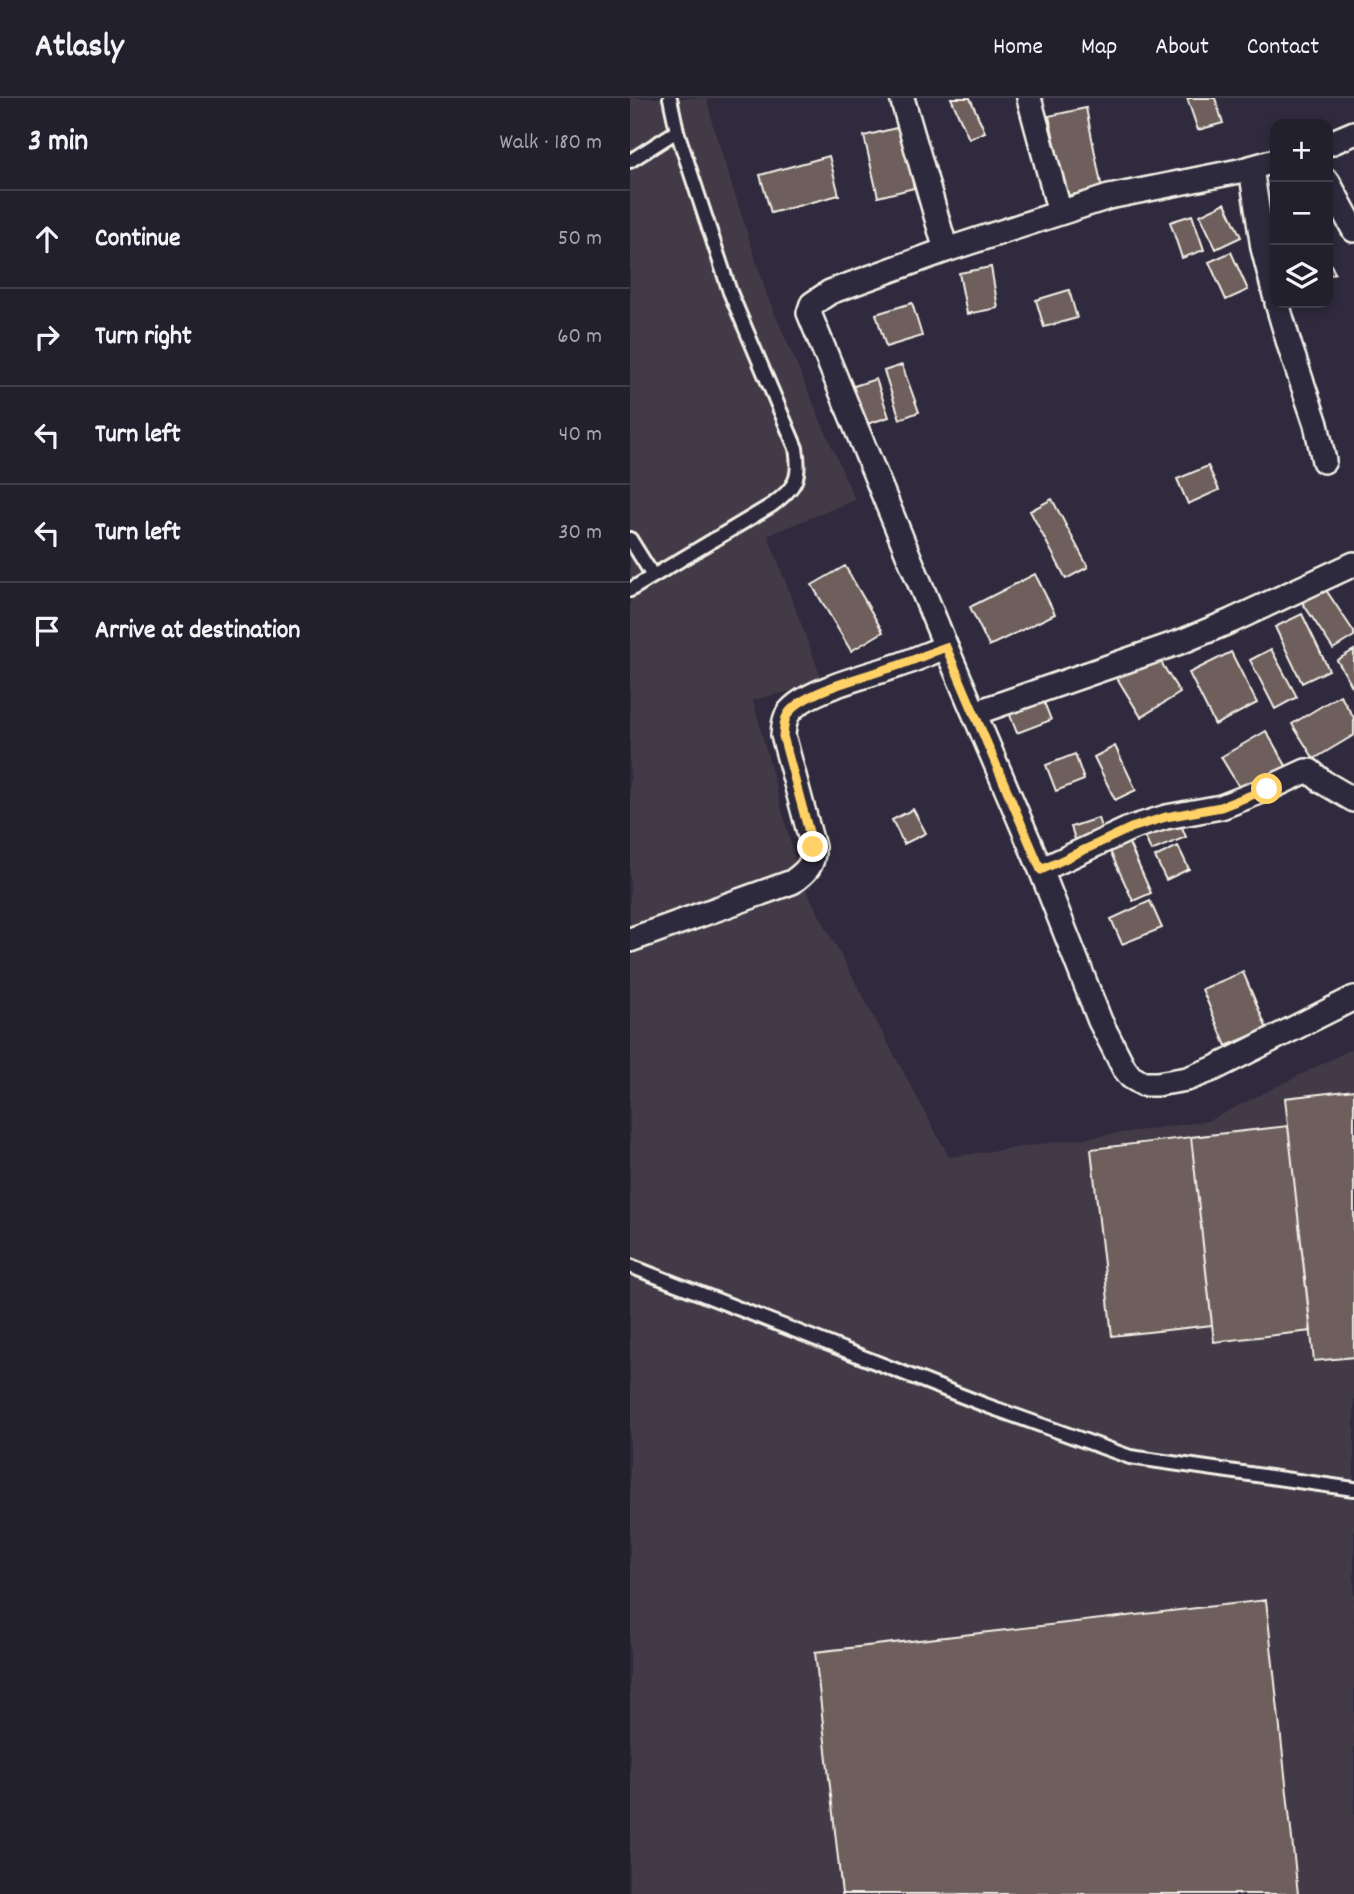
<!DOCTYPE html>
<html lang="en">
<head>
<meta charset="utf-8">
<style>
  body { margin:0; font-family:Dekko,sans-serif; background:#2f2d3a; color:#f1f3f6 }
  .controls { position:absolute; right:21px; top:21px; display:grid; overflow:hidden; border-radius:14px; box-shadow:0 4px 10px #0003 }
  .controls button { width:63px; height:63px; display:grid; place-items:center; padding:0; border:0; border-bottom:2px solid #403e4a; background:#23202e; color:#f1f3f6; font:35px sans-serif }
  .stop { position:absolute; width:21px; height:21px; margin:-16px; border:5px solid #ffd166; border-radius:50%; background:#fff }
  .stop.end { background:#ffd166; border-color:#fff; box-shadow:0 2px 7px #0008 }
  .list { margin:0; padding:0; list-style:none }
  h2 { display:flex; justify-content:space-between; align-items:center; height:91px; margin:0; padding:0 28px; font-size:30px }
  h2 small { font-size:23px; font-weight:400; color:#a3a3aa }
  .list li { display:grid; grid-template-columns:46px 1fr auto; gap:21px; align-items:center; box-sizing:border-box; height:98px; padding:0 28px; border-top:2px solid #403e4a }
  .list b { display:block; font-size:26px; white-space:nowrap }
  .list em { font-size:23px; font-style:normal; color:#a3a3aa }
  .icon { flex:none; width:38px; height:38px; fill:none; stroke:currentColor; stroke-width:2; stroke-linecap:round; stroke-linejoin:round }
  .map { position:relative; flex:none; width:724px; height:1796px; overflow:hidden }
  header { display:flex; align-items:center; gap:42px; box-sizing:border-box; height:98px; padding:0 35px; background:#23202e; border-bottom:2px solid #403e4a }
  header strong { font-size:33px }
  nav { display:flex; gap:38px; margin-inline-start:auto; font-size:24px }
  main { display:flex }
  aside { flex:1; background:#23202e }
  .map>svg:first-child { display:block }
  .built { fill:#423a46 }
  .building { fill:#6e5e5b; stroke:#f4f1e8; stroke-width:2 }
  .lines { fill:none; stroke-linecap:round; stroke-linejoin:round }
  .service-casing { stroke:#f4f1e8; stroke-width:18 }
  .minor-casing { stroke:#f4f1e8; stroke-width:28 }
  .service { stroke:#2f2a3d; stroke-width:12 }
  .minor { stroke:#2f2a3d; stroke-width:23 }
  .route { stroke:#ffd166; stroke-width:9 }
</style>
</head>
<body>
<header>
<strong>Atlasly</strong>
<nav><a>Home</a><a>Map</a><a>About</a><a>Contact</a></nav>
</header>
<main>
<aside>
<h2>3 min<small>Walk · 180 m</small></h2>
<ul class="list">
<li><svg class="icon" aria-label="ahead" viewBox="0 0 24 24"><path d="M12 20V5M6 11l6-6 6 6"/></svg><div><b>Continue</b></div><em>50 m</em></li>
<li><svg class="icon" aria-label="right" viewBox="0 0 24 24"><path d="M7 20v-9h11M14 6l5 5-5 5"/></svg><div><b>Turn right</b></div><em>60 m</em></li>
<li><svg class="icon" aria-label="left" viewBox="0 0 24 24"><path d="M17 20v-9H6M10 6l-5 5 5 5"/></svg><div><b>Turn left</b></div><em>40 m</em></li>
<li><svg class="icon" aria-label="left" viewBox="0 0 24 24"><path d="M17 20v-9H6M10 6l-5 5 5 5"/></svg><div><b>Turn left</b></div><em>30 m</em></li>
<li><svg class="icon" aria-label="arrive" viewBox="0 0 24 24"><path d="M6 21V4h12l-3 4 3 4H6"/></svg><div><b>Arrive at destination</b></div></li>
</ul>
</aside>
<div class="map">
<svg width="724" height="1796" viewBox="0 0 724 1796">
  <rect width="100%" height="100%" fill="#2f2a3d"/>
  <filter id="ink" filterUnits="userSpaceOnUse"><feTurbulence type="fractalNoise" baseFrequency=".0143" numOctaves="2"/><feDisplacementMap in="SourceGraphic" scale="14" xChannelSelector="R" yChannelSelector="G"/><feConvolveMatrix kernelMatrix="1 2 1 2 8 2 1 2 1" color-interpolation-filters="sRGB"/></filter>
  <g filter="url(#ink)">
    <path class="built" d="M0,0H77L83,28L138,200L225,402L138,437L193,585L123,602L170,781L319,1059L578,1023L724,950V1796H0Z"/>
    <path class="building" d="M321,0H340L355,34L339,41Z
      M557,0H585L593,25L568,32Z
      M456,10L472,91L436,98L419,18Z
      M270,29L284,90L248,99L234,38Z
      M199,58L209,97L141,115L130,77Z
      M595,105L611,139L586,151L570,117Z
      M562,117L574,152L552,160L540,124Z
      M601,154L618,192L596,202L579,164Z
      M698,161L705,175L698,178Z
      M361,169L368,210L337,216L329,175Z
      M439,192L447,220L414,229L406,202Z
      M282,205L292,238L256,249L246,216Z
      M272,267L289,314L270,321L254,273Z
      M246,281L259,319L234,327L221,289Z
      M578,368L589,392L558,406L547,381Z
      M422,401L458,469L436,481L400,413Z
      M215,468L253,534L221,553L182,487Z
      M405,476L425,516L359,548L340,509Z
      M694,489L724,534V538L703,551L672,504Z
      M672,516L699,572L672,585L645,529Z
      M641,551L667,599L645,611L620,562Z
      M724,552V586L722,588L707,562Z
      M601,554L627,605L585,627L559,575Z
      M526,556L550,595L511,619L487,580Z
      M710,597L724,620V637L684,661L662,626Z
      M412,599L421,622L387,635L378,612Z
      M636,633L658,671L614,697L591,659Z
      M485,648L506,692L485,702L464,659Z
      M445,656L454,682L426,693L416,667Z
      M283,711L296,735L274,746L262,722Z
      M468,720L475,741L448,750L441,729Z
      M549,722L556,739L521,753L514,736Z
      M498,743L521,795L503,803L479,751Z
      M548,748L559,771L536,782L525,759Z
      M520,803L532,830L492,846L481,821Z
      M613,874L637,931L596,948L572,891Z
      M724,992V1259L684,1263L655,1000Z
      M658,1028L681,1233L584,1244L561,1039Z
      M561,1039L582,1227L482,1238L461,1051Z
      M636,1502L668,1796H212L185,1554Z"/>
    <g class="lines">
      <defs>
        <path id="service" d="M0,63L47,33
          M0,441L23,478
          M0,492L142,407C166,389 171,380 166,350L100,194L47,33L40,0
          M0,1168L355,1307L500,1359L724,1391"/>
        <path id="minor" d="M272,0L316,152
          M399,0L430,115
          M698,46L724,35
          M621,70L633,150L645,197
          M698,84L724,132
          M647,205L660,249L686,326L694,363
          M316,549L411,772L470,923L494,970L501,979L513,986H527L557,981L583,971L724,900
          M345,615L553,543L601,523L724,466
          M411,772L501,730L536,719L591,709L637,691L676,673H680L693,684L724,702
          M0,842L162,784C176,774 184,767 183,749L153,637C154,628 154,619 161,612C181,590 246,576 275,565C289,560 302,554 316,549L179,215L182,206L200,194L316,152L479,99L609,73L645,63"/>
      </defs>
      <use href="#service" class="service-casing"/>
      <use href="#minor" class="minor-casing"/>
      <use href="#service" class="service"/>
      <use href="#minor" class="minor"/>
    </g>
  </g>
  <g class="lines" filter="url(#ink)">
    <path class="route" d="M183,749L153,638C154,628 154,619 161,612C181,590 246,576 275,565C289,560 302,554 316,549L411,772L501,730L536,719L591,709L637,691"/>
  </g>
</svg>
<div class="controls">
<button>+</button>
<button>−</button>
<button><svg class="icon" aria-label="layers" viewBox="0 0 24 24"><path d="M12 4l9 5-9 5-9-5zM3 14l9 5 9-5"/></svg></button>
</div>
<div class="stop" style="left:637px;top:691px"></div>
<div class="stop end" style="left:183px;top:749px"></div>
</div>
</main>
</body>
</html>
